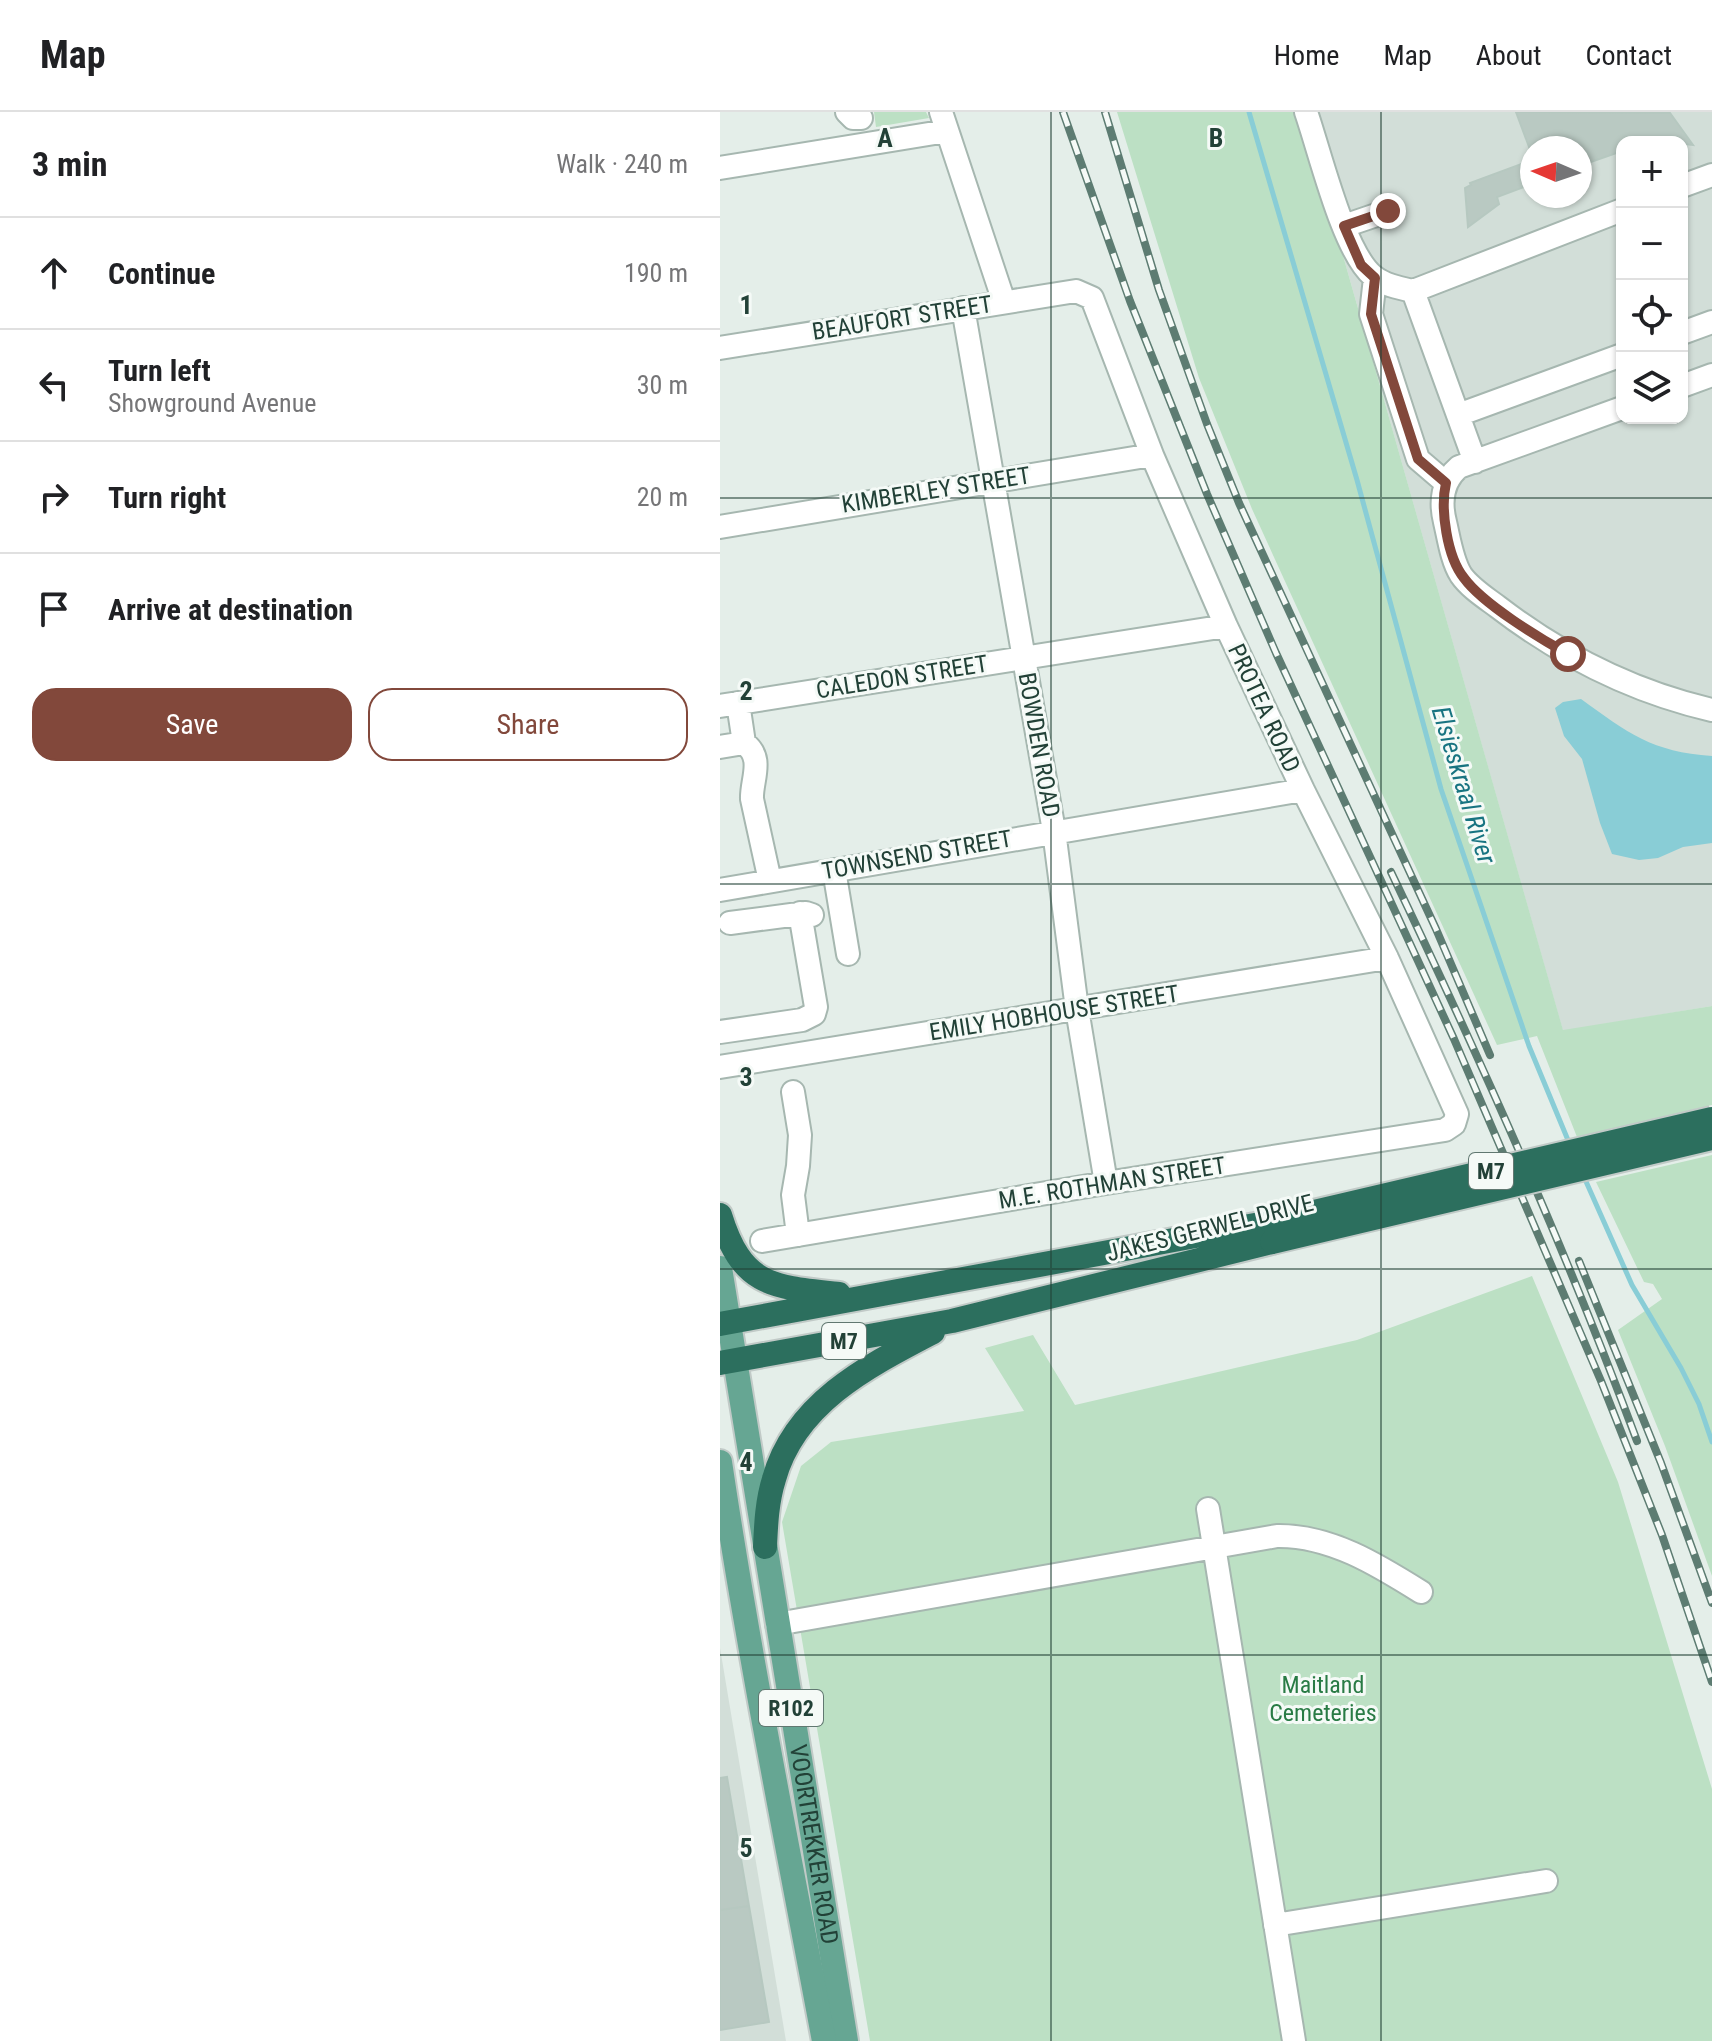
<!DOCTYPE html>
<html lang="en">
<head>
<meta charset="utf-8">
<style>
  body { margin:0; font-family:"Roboto Condensed",sans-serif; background:#f6f6f6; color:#202124 }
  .controls { position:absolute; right:24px; top:24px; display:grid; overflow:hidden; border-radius:16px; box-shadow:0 2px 6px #0004 }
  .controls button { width:72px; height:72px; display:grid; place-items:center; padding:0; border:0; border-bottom:2px solid #e0e0e0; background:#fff; color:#202124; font:40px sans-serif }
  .compass { position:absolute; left:800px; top:24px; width:72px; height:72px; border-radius:50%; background:#fff; box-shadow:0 2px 6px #0004; rotate:272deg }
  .stop { position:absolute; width:24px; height:24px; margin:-18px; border:6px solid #82483b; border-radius:50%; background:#fff }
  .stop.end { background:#82483b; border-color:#fff; box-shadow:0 2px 8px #0008 }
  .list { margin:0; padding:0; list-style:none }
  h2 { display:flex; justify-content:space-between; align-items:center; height:104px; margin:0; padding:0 32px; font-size:34px }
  h2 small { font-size:26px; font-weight:400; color:#757577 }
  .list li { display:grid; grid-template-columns:52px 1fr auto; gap:24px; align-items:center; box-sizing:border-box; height:112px; padding:0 32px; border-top:2px solid #e0e0e0 }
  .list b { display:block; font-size:30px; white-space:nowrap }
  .list p { margin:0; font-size:26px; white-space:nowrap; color:#757577 }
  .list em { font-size:26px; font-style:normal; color:#757577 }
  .actions { display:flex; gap:16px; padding:24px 32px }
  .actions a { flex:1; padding:18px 0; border:2px solid #82483b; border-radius:24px; text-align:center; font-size:28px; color:#82483b }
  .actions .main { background:#82483b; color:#fff }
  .icon { flex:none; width:44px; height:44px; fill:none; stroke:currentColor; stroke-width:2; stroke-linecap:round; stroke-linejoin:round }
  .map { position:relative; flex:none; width:992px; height:1929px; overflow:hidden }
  header { display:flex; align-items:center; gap:48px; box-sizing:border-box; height:112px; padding:0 40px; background:#fff; border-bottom:2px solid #e0e0e0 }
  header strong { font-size:38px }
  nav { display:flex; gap:44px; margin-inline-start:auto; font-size:28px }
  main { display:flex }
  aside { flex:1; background:#fff }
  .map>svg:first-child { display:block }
  .built { fill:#d2ded8; fill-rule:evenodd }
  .green { fill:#bce0c4 }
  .water { fill:#89cdd6 }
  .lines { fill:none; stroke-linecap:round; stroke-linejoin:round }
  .stream { stroke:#89cdd6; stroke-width:5 }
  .building { fill:#b9c9c2; stroke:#b6c8c0; stroke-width:2 }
  .minor-casing { stroke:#a6b7b0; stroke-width:26 }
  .major-casing { stroke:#c1cac7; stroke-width:28 }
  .highway-casing { stroke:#c1cac7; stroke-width:28 }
  .minor { stroke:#fff; stroke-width:22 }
  .major { stroke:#66a693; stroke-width:24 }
  .highway { stroke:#2c6f5e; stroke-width:24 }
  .rail-casing { stroke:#5d7c72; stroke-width:8 }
  .rail { stroke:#f5faf7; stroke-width:5; stroke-dasharray:15; stroke-linecap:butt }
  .highway-bridge-casing { stroke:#c1cac7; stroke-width:28; stroke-linecap:butt }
  .highway-bridge { stroke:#2c6f5e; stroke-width:24 }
  .route { stroke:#82483b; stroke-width:10 }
  .grid { fill:none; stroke:#224137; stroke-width:2; stroke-opacity:0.55 }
  .labels { text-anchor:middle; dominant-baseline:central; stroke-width:6; stroke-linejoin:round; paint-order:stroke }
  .shield { fill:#f5faf7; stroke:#617871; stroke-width:2 }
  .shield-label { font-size:22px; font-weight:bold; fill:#224137 }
  .street-label { font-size:24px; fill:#224137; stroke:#f5faf7 }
  .park-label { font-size:24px; fill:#297b45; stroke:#f5faf7 }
  .water-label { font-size:26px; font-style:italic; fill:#187481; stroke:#f5faf7 }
  .grid-label { font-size:26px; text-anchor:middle; font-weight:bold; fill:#224137; stroke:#f5faf7; stroke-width:6; stroke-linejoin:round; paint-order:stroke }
</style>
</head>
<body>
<header>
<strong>Map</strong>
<nav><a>Home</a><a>Map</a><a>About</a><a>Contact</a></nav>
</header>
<main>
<aside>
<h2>3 min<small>Walk · 240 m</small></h2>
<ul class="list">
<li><svg class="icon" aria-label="ahead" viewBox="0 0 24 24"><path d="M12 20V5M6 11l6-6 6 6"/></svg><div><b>Continue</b></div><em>190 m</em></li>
<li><svg class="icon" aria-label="left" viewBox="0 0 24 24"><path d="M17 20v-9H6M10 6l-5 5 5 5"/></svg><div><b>Turn left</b><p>Showground Avenue</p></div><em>30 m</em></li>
<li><svg class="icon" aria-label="right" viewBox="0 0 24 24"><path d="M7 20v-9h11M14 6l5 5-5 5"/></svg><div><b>Turn right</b></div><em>20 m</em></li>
<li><svg class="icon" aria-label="arrive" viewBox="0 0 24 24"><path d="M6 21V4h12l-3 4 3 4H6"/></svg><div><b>Arrive at destination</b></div></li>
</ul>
<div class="actions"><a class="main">Save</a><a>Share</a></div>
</aside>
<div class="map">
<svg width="992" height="1929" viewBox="0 0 992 1929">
  <rect width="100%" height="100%" fill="#e4eee9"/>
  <path class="built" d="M576,0H992V894L843,919L620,133ZM902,30H962V306H902ZM812,36H860V84H812Z
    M0,1536L66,1929H0Z"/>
  <path class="green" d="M154,0H206L209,6L156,15Z
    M397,0H576L620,133L843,918L992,894V993L857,1025L817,924L777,933L532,397L479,266Z
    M992,1043V1464L945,1334L898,1218L942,1187L933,1172L924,1170L876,1070Z
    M812,1164L898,1370L992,1677V1929H150L62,1410L81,1354L111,1330L304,1299L265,1236L313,1223L355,1293L637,1228Z"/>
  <path class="water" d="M861,587C908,621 932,640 992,644V731L963,735L938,746L919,748L892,742L880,711L862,647L844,624L835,596L843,590Z"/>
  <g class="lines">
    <path class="stream" d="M529,0L637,368L721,677L809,934L850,1033
      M864,1065L912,1173L961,1256L979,1292L992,1330"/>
  </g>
  <path class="building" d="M796,0L950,1L973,33L932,28L902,30V39L865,52L867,56L860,58V36H812V43Z
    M812,48V72L777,85L779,92L748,115L745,76L751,73L750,71Z
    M7,1665L29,1794L0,1798V1666Z
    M29,1794L49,1910L0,1918V1798Z"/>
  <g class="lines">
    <defs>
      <path id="minor" d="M127,0L133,6H141
        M221,0L284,190
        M586,0C600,40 623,139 653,164C664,173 679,176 693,179
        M0,56L227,19
        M962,74L992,63
        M624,114L668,99
        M655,166L651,202L698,347L726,371
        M693,179L902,98
        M693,179L755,350
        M243,196L334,719L357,897L386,1071
        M962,221L992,210
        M0,236L356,179L372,186L432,343L506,514L583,678L667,846L737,1002L734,1012L725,1018L386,1071L42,1129
        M962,274L992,263
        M902,296L739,355C722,369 720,390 725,410C729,427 732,449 741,463C750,476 766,486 778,495C842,544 914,580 992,598
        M738,303L902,243
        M0,415L432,343
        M0,594L506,514
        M24,631C45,646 31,668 32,687L50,769
        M0,635L24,631L18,591
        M114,758L128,842
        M0,778L583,678
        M10,811L86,801L92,803
        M0,920L82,908L94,902L96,895L80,801
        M0,955L667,846
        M73,980L80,1023L78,1054L73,1083L78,1123
        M488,1397L574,1929
        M57,1512L557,1424C610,1423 658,1453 701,1480
        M555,1813L826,1769"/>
      <g id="major">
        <path id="s1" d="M0,1156L126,1929"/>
        <path d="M0,1350C29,1544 68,1736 104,1929"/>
      </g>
      <path id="highway" d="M0,1103C22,1174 51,1175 119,1182
        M0,1212L551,1110
        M0,1251L232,1209L552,1130
        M45,1435C46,1412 47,1389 54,1367C75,1291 148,1254 213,1220"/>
    </defs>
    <use href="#minor" class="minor-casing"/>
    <use href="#major" class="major-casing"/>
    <use href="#highway" class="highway-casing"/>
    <use href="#minor" class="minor"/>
    <use href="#major" class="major"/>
    <use href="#highway" class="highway"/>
    <defs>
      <path id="rail" d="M343,0L410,189L487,382L556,541L734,927L881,1269L942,1423L992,1570
        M385,0L439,178L487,312L519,391L716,817L770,943
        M671,760C760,947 845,1135 917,1329
        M859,1149L941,1351L992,1491"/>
    </defs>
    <use href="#rail" class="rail-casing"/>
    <use href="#rail" class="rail"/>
    <defs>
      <path id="highway-bridge" d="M551,1110L992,1007
        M552,1130L992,1026"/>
    </defs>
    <use href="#highway-bridge" class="highway-bridge-casing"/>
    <use href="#highway-bridge" class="highway-bridge"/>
  </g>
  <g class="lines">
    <path class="route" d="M668,99L624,114L641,153L655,166L651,202L698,347L726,371C720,397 727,445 744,466C763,492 819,526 848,542"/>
  </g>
  <path class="grid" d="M331,0V1929M661,0V1929M0,386H992M0,772H992M0,1157H992M0,1543H992"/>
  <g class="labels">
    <g class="shield">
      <rect x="749" y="1041" width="44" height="36" rx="6"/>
      <rect x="102" y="1211" width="44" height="36" rx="6"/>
      <rect x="39" y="1578" width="64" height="36" rx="6"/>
    </g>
    <g class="shield-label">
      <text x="771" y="1059">M7</text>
      <text x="124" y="1229">M7</text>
      <text x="71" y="1596">R102</text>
    </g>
    <g class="street-label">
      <text transform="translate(182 206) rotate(-9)">BEAUFORT STREET</text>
      <text transform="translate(216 378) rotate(-9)">KIMBERLEY STREET</text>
      <text transform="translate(182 565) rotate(-9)">CALEDON STREET</text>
      <text transform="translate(544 596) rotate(65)">PROTEA ROAD</text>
      <text transform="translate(319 633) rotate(80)">BOWDEN ROAD</text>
      <text transform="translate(197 743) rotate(-10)">TOWNSEND STREET</text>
      <text transform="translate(334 901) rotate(-9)">EMILY HOBHOUSE STREET</text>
      <text transform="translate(392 1071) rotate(-9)">M.E. ROTHMAN STREET</text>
      <text transform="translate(490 1116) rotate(-14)">JAKES GERWEL DRIVE</text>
      <text stroke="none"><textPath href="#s1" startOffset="584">VOORTREKKER ROAD</textPath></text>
    </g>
    <g class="park-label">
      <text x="603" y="1573">Maitland<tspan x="603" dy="28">Cemeteries</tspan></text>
    </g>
    <g class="water-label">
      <text transform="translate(744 673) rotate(73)">Elsieskraal River</text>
    </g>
  </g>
  <g class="grid-label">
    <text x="165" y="35">A</text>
    <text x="496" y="35">B</text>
    <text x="26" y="202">1</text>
    <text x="26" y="588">2</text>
    <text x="26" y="974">3</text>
    <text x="26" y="1359">4</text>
    <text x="26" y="1745">5</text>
  </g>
</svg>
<div class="controls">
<button>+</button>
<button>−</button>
<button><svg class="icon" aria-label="locate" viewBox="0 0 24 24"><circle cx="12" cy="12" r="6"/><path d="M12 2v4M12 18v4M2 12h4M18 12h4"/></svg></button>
<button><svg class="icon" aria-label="layers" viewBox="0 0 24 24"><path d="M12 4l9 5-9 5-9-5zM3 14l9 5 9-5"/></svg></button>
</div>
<svg class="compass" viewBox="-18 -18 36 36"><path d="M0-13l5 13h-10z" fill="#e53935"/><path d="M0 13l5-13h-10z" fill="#757577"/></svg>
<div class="stop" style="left:848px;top:542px"></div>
<div class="stop end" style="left:668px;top:99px"></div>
</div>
</main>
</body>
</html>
